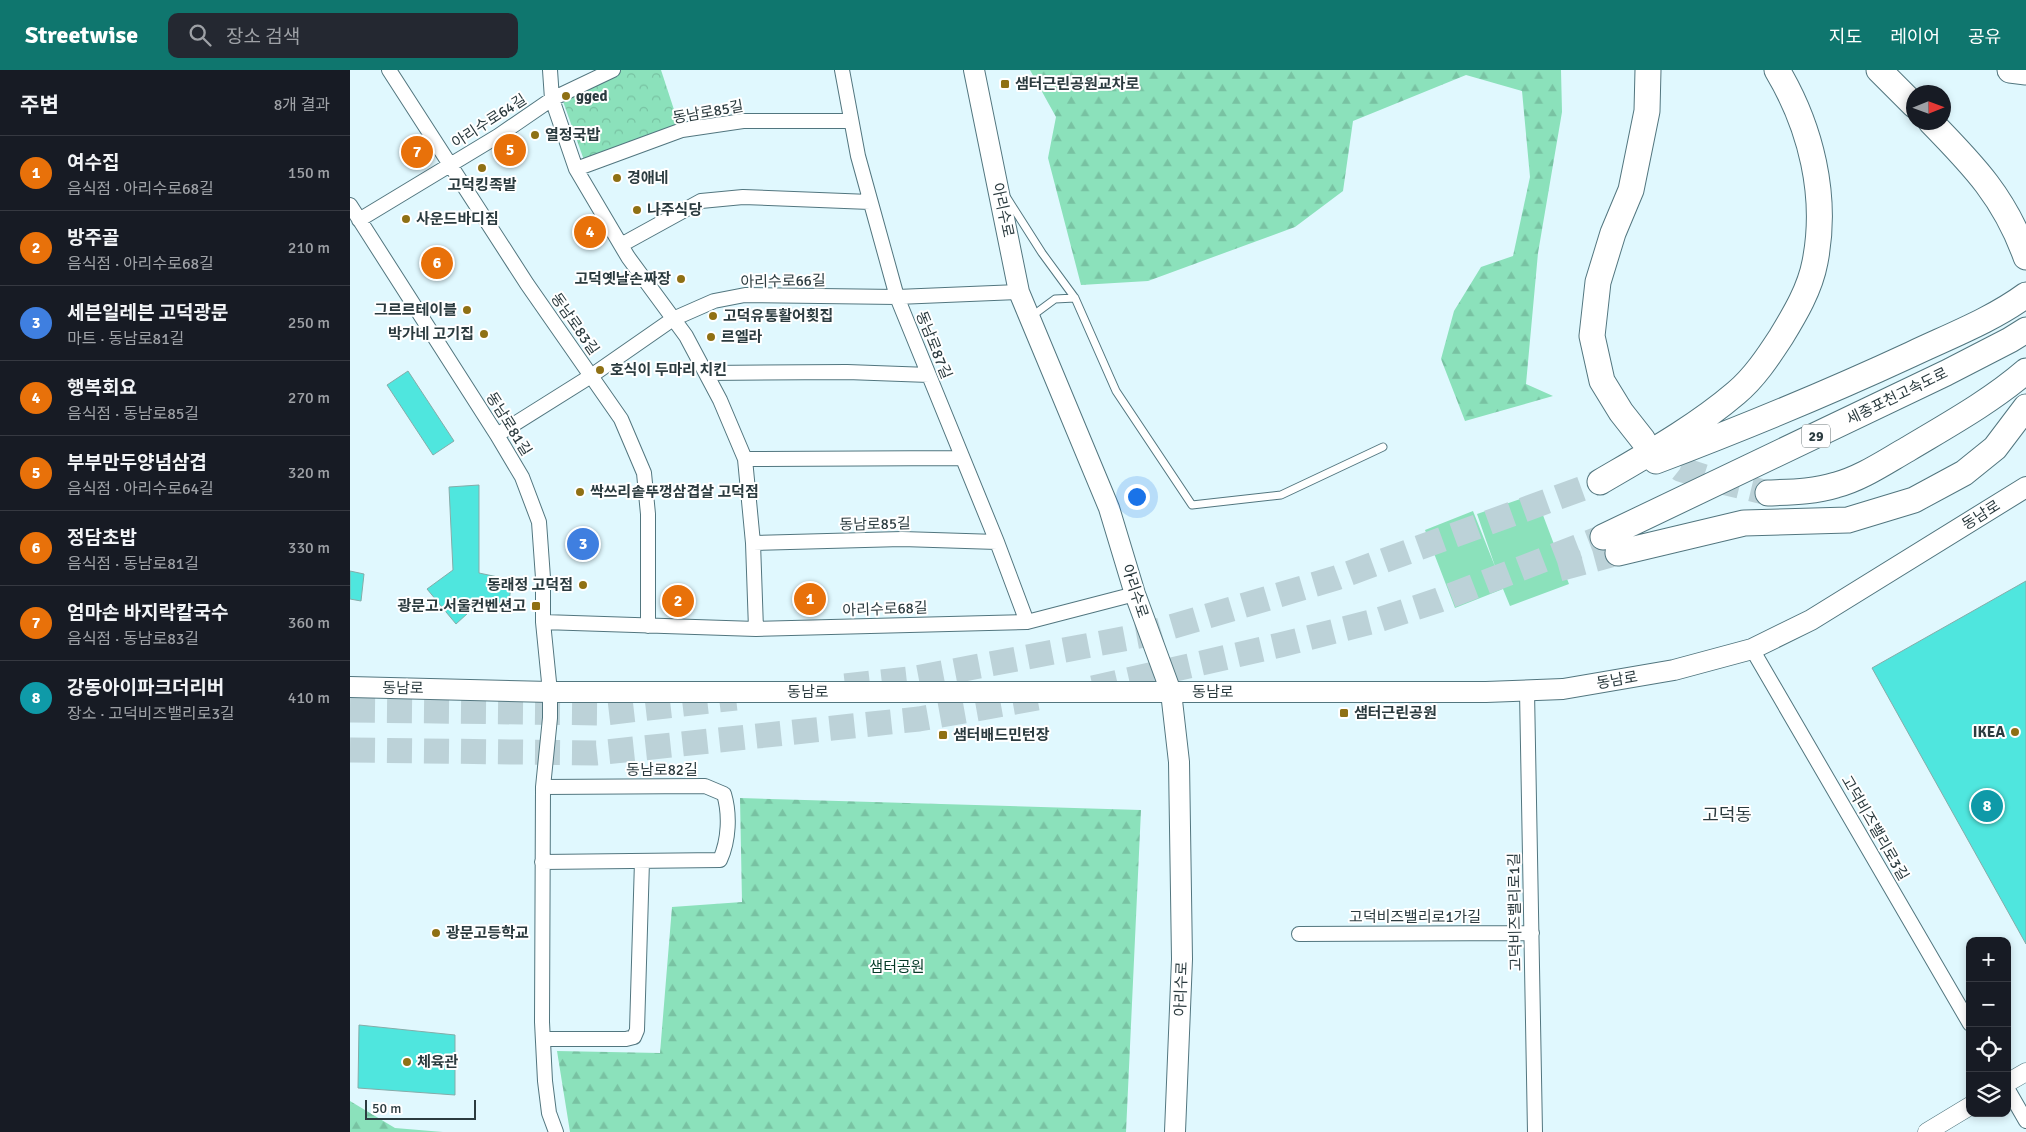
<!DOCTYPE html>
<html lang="ko">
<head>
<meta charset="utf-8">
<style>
  body { margin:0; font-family:Signika,"Noto Sans KR",sans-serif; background:#242831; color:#f1f3f6 }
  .controls { position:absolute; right:15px; bottom:15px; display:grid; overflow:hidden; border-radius:10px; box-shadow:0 2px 8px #0003 }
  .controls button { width:45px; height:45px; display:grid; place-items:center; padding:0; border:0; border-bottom:1px solid #363941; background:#171b24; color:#f1f3f6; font:25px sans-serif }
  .compass { position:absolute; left:1556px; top:15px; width:45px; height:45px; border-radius:50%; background:#171b24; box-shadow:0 2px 8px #0003; rotate:89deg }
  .scale { position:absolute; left:15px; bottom:12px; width:111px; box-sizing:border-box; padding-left:5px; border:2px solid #2b3b3f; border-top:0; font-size:14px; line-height:18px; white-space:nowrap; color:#2b3b3f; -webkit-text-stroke:4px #fff; paint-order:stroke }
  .you { position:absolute; left:786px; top:426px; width:18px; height:18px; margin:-12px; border:4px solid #fff; border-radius:50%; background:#1a73e8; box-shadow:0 0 0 8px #1a73e833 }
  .badge { display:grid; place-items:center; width:32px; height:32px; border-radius:50%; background:#0f766e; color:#fff; font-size:16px; font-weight:700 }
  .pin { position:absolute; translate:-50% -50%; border:2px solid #fff; box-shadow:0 1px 5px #0006 }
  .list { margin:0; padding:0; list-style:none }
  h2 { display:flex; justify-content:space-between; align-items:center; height:65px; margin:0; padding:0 20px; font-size:21px }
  h2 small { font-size:16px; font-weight:400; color:#9ea1a6 }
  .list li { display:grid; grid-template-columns:32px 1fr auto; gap:15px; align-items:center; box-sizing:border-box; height:75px; padding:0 20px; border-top:1px solid #363941 }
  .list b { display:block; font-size:19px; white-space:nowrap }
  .list p { margin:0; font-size:16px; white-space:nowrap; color:#9ea1a6 }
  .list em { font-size:16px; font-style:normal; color:#9ea1a6 }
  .icon { flex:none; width:28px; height:28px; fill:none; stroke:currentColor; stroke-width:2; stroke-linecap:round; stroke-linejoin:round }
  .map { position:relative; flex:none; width:1676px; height:1062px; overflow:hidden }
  header { display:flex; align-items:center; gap:30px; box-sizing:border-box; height:70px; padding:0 25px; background:#0f766e; color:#fff }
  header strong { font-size:24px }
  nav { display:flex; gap:28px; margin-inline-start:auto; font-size:18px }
  .search { width:350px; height:45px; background:#242831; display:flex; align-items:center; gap:12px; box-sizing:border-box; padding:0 18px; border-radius:10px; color:#9ea1a6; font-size:19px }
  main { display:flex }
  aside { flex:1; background:#171b24 }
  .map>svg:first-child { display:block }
  .grass { fill:#8be1bb }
  .forest { fill:url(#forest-firs) }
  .park { fill:url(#park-crowns) }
  .building { fill:#4fe6de; stroke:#85aca9 }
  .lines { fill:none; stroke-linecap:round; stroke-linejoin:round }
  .motorway-tunnel { stroke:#bcd2d8; stroke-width:25; stroke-dasharray:25 12; stroke-linecap:butt }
  .service-casing { stroke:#52767f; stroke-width:9 }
  .minor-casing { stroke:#52767f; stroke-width:16 }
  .tertiary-casing { stroke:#52767f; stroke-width:19 }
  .secondary-casing { stroke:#52767f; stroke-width:22 }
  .motorway-casing { stroke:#52767f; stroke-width:27 }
  .service { stroke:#fff; stroke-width:7 }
  .minor { stroke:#fff; stroke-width:14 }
  .tertiary { stroke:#fff; stroke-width:18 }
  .secondary { stroke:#fff; stroke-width:20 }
  .motorway { stroke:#fff; stroke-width:25 }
  .poi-dot { fill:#8f7014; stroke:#fff; stroke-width:2 }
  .labels { text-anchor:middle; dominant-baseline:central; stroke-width:4; stroke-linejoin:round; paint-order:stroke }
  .shield { fill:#fff; stroke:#6b7679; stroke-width:1 }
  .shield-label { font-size:14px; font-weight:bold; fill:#2b3b3f }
  .poi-label { font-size:15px; font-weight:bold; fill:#2b3b3f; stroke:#fff; text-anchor:start }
  .street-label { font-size:15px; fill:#2b3b3f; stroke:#fff }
  .park-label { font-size:15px; fill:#053a27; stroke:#fff }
  .quarter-label { font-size:18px; fill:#2b3b3f; stroke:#fff }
</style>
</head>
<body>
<header>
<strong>Streetwise</strong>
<div class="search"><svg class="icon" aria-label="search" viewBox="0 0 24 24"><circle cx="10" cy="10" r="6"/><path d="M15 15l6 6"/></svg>장소 검색</div>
<nav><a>지도</a><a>레이어</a><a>공유</a></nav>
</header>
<main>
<aside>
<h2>주변<small>8개 결과</small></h2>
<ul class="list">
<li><span class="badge" style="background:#e8710a">1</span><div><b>여수집</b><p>음식점 · 아리수로68길</p></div><em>150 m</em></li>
<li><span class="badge" style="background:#e8710a">2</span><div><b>방주골</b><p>음식점 · 아리수로68길</p></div><em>210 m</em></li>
<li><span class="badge" style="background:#3f7fe0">3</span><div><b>세븐일레븐 고덕광문</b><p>마트 · 동남로81길</p></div><em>250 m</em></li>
<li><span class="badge" style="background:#e8710a">4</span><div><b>행복회요</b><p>음식점 · 동남로85길</p></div><em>270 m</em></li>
<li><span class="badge" style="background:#e8710a">5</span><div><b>부부만두양념삼겹</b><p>음식점 · 아리수로64길</p></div><em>320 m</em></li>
<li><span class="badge" style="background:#e8710a">6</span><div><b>정담초밥</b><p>음식점 · 동남로81길</p></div><em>330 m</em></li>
<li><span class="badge" style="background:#e8710a">7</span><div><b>엄마손 바지락칼국수</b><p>음식점 · 동남로83길</p></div><em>360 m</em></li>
<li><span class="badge" style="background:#0f9aa8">8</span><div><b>강동아이파크더리버</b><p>장소 · 고덕비즈밸리로3길</p></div><em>410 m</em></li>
</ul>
</aside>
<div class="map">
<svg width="1676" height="1062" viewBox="0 0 1676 1062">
  <defs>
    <pattern id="forest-firs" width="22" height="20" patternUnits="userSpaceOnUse" patternTransform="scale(1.25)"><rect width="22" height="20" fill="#8be1bb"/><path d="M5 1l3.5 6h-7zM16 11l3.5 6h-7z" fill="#78c2a2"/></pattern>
    <pattern id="park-crowns" width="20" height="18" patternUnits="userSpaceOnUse" patternTransform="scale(1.25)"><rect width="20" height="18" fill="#8be1bb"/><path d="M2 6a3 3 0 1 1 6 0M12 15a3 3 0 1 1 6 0" fill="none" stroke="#78c2a2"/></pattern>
  </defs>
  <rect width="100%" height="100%" fill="#e0f8fe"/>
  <path class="grass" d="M1185,424L1219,514L1160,536L1153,519L1105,538L1075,460L1123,441L1146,499L1127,444Z"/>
  <path class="forest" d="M680,0H1211L1212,42L1188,183L1176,314L1203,326L1115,351L1091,289L1104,241L1131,197L1163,186L1180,107L1172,21L1116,5L1003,51L993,121L945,157L798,211L731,215L698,88L706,47Z
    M390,728L791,740L776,1062H220L207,981L310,983L322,837L392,832Z
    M0,1031L45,1058L93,1062H0Z"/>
  <path class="park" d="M264,0H311L330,58L235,93L210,23Z"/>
  <path class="building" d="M58,301L104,371L83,385L37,315Z
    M129,415V503L162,510L158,538L130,532L106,554L77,519L103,500L99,417Z
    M0,501L14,504L11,531L0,529Z
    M1676,511V874L1522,598Z
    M9,955L105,965V1025L8,1018Z"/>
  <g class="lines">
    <path class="motorway-tunnel" d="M1301,376L1330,399L1364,410L1418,423
      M1209,499L1268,483
      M495,616L566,608L794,565L986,508L1250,412
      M743,618L930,575L1025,551L1089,530L1253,467
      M0,640L255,643L386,628
      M0,680L246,683L569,649L699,626"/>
    <defs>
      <path id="service" d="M657,128L692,183L725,228L766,321L842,435L931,425L1033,377
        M682,246L705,229L725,228"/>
      <path id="minor" d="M39,0L177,214L271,349L294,403L298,444V556
        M200,0L202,29L226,99L278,187L336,266L370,330L395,389L403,473L406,559
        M492,0L508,86L547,227L647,472L677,552
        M226,99L332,60L393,51H501
        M0,135L147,365L172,407L189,452L193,508V552L200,622V648L193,717L192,952L195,1011L199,1043L206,1062
        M9,150L148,66L202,29L263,0
        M271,175L351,131L393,127L520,132
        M356,303L497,302L579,305
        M147,365L241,306L323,249L364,231L395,225L547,227L669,222
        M395,389L611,388
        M403,473L552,469L647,472
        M193,552L406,559L677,552L785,524
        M1402,579L1620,954
        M1177,621L1185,1062
        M192,792L370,790C379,770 380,744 374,724L355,716L193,717
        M949,864L1182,863
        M193,969H276L284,967L287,960L292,791
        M1657,1018L1676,1051"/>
      <path id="tertiary" d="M1657,1013L1676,1002
        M1577,1062L1620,1036"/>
      <path id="secondary" d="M624,0L669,222L759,438L785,524L821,622L829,692L832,889L825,1062
        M0,617L200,622H1136L1213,619L1324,600L1402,579L1461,550L1676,417"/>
      <path id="motorway" d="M1529,0L1564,35
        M1660,0L1676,2
        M1581,52C1624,96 1655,128 1676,187
        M1293,370L1271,342L1252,311L1242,266L1248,212L1263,163L1281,120L1297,41L1298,0
        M1306,391C1393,358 1478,323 1562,284C1600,266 1642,250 1676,225
        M1250,412C1296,385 1345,358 1386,323C1404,308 1418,287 1431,267C1445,244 1460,219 1465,192C1478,126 1461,57 1427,0
        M1418,423C1441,422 1463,422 1486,415C1512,408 1535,392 1558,379C1598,355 1640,332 1676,301
        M1253,467L1596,303L1660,270L1676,260
        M1268,483L1394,453L1498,450L1564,430L1614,403L1645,378L1676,337"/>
    </defs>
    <use href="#service" class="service-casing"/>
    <use href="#minor" class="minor-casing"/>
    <use href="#tertiary" class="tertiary-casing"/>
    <use href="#secondary" class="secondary-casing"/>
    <use href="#motorway" class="motorway-casing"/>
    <use href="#service" class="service"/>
    <use href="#minor" class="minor"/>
    <use href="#tertiary" class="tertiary"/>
    <use href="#secondary" class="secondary"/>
    <use href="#motorway" class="motorway"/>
  </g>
  <g class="poi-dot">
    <rect x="650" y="9" width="10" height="10" rx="2.5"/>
    <circle cx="216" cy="26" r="5"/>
    <circle cx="185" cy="65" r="5"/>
    <circle cx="132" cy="98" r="5"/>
    <circle cx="267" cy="108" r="5"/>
    <circle cx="287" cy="140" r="5"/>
    <circle cx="56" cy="149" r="5"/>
    <circle cx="331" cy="209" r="5"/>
    <circle cx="117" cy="240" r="5"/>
    <circle cx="363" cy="246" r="5"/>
    <circle cx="134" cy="264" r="5"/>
    <circle cx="361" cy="267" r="5"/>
    <circle cx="250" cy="300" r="5"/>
    <circle cx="230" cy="422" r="5"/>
    <circle cx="233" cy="515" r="5"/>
    <rect x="181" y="531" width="10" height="10" rx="2.5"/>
    <rect x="989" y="638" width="10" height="10" rx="2.5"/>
    <circle cx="1665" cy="662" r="5"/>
    <rect x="588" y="660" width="10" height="10" rx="2.5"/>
    <circle cx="86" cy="863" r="5"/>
    <circle cx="57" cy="992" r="5"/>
  </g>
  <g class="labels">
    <rect class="shield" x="1452" y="354.5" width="28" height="23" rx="4"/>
    <g class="shield-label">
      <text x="1466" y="366">29</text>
    </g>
    <g class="poi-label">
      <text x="665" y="14">샘터근린공원교차로</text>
      <text x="226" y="26">gged</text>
      <text x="195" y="65">열정국밥</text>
      <text x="277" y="108">경애네</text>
      <text x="132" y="115" text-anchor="middle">고덕킹족발</text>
      <text x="297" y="140">나주식당</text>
      <text x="66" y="149">사운드바디짐</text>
      <text x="321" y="209" text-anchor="end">고덕옛날손짜장</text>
      <text x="107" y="240" text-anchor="end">그르르테이블</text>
      <text x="373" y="246">고덕유통활어횟집</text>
      <text x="124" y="264" text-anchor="end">박가네 고기집</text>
      <text x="371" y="267">르엘라</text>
      <text x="260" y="300">호식이 두마리 치킨</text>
      <text x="240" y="422">싹쓰리솥뚜껑삼겹살 고덕점</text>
      <text x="223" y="515" text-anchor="end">동래정 고덕점</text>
      <text x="176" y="536" text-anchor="end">광문고.서울컨벤션고</text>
      <text x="1004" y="643">샘터근린공원</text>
      <text x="1655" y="662" text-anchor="end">IKEA</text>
      <text x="603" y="665">샘터배드민턴장</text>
      <text x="96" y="863">광문고등학교</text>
      <text x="67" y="992">체육관</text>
    </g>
    <g class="street-label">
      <text transform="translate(358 42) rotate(-10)">동남로85길</text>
      <text transform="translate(139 51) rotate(-33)">아리수로64길</text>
      <text transform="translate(653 140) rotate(78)">아리수로</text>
      <text transform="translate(433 211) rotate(-1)">아리수로66길</text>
      <text transform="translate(225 254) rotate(55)">동남로83길</text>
      <text transform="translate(584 275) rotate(68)">동남로87길</text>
      <text transform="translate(1547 326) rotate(-26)">세종포천고속도로</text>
      <text transform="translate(159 354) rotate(58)">동남로81길</text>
      <text transform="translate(1631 445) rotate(-32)">동남로</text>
      <text transform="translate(525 454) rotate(-1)">동남로85길</text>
      <text transform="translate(785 521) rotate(72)">아리수로</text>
      <text transform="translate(535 539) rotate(-2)">아리수로68길</text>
      <text transform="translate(1267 610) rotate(-10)">동남로</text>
      <text transform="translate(53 618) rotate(1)">동남로</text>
      <text x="458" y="622">동남로</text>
      <text x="863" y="622">동남로</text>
      <text x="312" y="700">동남로82길</text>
      <text transform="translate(1525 758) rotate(60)">고덕비즈밸리로3길</text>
      <text transform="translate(1165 842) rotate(-91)">고덕비즈밸리로1길</text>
      <text x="1065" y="847">고덕비즈밸리로1가길</text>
      <text transform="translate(831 919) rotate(-88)">아리수로</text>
    </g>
    <g class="park-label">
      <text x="547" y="897">샘터공원</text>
    </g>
    <g class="quarter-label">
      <text x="1377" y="745">고덕동</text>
    </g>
  </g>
</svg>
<div class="controls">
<button>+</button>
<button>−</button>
<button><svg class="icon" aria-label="locate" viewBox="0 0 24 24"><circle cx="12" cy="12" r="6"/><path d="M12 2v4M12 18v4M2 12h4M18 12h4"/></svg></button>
<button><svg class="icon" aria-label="layers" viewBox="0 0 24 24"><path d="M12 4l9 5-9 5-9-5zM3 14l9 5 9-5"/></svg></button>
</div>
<svg class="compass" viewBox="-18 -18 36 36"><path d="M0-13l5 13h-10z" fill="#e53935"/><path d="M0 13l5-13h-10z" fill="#9ea1a6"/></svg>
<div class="scale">50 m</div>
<div class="you"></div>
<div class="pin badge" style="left:460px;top:529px;background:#e8710a">1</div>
<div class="pin badge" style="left:328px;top:531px;background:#e8710a">2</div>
<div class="pin badge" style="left:233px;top:474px;background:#3f7fe0">3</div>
<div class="pin badge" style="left:240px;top:162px;background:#e8710a">4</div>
<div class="pin badge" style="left:160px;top:80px;background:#e8710a">5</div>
<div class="pin badge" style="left:87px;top:193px;background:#e8710a">6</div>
<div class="pin badge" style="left:67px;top:82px;background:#e8710a">7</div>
<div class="pin badge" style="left:1637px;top:736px;background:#0f9aa8">8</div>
</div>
</main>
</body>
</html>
